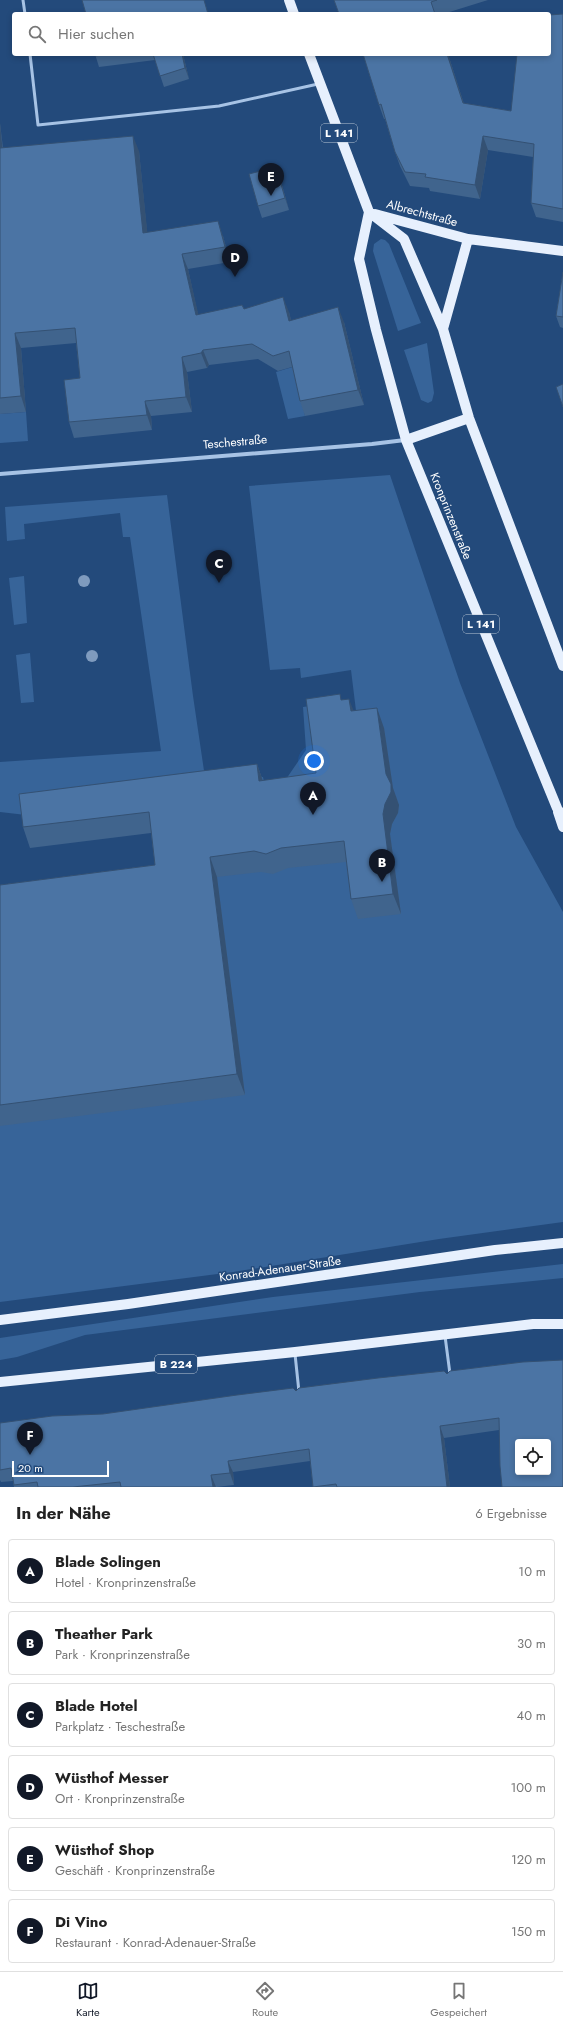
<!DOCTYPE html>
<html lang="de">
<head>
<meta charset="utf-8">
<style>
  body { margin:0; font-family:Jost,sans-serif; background:#f2f2f2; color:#222 }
  .controls { position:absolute; right:12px; bottom:12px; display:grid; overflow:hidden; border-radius:4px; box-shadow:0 2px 6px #0003 }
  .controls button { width:36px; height:36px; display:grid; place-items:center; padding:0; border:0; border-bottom:1px solid #e0e0e0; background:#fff; color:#222; font:20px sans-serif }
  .scale { position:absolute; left:12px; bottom:10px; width:97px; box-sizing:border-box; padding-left:4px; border:2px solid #fff; border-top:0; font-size:11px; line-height:14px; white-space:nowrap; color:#fff; -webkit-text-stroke:3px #234a7b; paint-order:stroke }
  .you { position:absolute; left:314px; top:761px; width:14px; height:14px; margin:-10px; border:3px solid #fff; border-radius:50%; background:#1a73e8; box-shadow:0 0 0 6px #1a73e833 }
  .badge { display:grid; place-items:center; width:26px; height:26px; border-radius:50%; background:#111827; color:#fff; font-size:13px; font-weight:700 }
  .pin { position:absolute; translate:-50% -33px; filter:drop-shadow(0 1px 2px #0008) }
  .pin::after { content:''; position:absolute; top:21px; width:14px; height:12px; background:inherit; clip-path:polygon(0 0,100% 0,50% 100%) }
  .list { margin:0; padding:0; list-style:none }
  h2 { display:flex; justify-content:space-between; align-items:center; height:52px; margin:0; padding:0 16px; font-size:17px }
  h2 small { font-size:13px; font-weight:400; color:#767676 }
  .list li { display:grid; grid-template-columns:26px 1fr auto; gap:12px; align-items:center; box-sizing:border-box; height:64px; margin:0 8px 8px; padding:0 8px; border:1px solid #e0e0e0; border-radius:4px }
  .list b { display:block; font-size:15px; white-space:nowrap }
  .list p { margin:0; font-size:13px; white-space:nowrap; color:#767676 }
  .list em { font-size:13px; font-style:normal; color:#767676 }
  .icon { flex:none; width:22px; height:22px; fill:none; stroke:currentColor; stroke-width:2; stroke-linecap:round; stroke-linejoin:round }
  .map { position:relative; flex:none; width:563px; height:1487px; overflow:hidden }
  .search { position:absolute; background:#fff; box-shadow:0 2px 6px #0003; left:12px; right:12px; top:12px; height:44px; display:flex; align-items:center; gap:10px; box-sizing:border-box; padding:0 14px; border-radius:4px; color:#767676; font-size:15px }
  .sheet { height:484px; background:#fff }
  nav { display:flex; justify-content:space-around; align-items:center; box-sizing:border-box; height:56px; border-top:1px solid #e0e0e0; background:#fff; font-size:11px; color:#767676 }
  nav a { display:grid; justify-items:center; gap:2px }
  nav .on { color:#111827 }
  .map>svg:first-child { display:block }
  .green { fill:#376499 }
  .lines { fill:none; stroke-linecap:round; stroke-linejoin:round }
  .service { stroke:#a7c3e5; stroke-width:3 }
  .minor { stroke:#a7c3e5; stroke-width:4 }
  .primary { stroke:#e7f0fd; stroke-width:10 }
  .tree { fill:#7f9bbe }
  .wall { fill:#40648d }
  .shaded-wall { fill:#345173 }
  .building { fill:#4b74a4; stroke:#345173; fill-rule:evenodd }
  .labels { text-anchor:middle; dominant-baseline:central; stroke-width:3; stroke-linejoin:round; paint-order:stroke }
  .shield { fill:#234a7b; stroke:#bdc9d7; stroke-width:1 }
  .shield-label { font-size:11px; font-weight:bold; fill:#fff }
  .street-label { font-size:12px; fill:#fff; stroke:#234a7b }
</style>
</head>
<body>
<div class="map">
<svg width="563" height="1487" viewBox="0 0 563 1487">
  <rect width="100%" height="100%" fill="#234a7b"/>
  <path class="green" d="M381,239L385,240L389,244L421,323L398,331L373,251L374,244Z
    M427,343L434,393L432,401L428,403L421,400L404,350Z
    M309,362L299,388L305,416L288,419L276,372Z
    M26,412L28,441L0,443V414Z
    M390,475L460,683L516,827L563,912V1222L439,1239L233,1272L0,1302V1126L207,794L244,779L263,777L265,787L282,785L306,750L303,707L346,701L357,719L351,670L301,678L300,668L270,670L249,486Z
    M167,495L193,696L207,791L26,815L0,812V762L161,751L130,537H123L120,513L24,524L25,539L7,541L5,507Z
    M24,576L27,623L14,625L9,578Z
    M30,653L34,702L21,703L16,655Z
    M563,1264V1278L420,1292L85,1335L17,1357L0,1360V1338L273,1297Z"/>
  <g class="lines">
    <path class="service" d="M23,0L25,14
      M30,54L38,125L219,106L318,84
      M445,1336L450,1374
      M295,1354L299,1392"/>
    <path class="minor" d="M0,474L372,444L405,440"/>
    <path class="primary" d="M289,0L294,14
      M309,54L369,212L404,239L443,329L469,418L563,666
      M369,212L359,259L376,330L406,440L557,808L563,818
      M375,214L468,239
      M443,329L468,239L563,251
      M406,440L469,418
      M558,812L563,827
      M0,1320L128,1304L495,1250L563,1243
      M0,1382L295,1352L533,1324H563"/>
  </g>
  <g class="tree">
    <circle cx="84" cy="581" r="6"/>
    <circle cx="92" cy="656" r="6"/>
  </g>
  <path class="wall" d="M334,0H488L443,14H339Z
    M563,14V222L536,217L531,203L533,157L488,150L480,199L430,191L429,188L410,186L400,166L395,152L385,119H384L379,105L363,54H448L464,104L511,111Z
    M95,54H183L189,79L164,87L155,60L99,67Z
    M0,123L3,148L139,151L147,232L223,236L230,262L188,269L198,315L244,309L289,312L291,320L344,322L364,405L305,416L300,401L292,367L278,371L258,359L209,365L207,368L187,372L192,412L151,416L152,430L74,438L69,422L80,378L76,343L21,348L26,412L0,414Z
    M280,178L289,210L262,218L258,206Z
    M563,272V328L560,327L556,316Z
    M342,700L354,711L384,728L393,788L399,805L398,813L392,824L390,834L401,914L358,919L351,899L346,862L288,868L273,874L261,872L217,877L245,1095L0,1126V885L155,865L151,833L30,848L23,827L257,764L263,781L316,773Z
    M523,1362L499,1430L444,1438L450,1487H313L310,1461L233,1472L234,1485L216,1487H14L13,1481L1,1482L0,1480V1423L103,1414L296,1391L447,1374Z"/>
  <path class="shaded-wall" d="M182,54H183L189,79L185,68Z
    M447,54H448L468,117L463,103Z
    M0,123L4,164L0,152Z
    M133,136L139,151L149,248L143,233Z
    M483,136L488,150L480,199L475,185Z
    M276,167L280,178L289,210L285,198Z
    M218,221L223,236L230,262L225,247Z
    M182,254L188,269L202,330L196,315Z
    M283,297L289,312L295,336L289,321Z
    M338,307L344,322L364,405L358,390Z
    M15,333L21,348L26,412L21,396Z
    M203,350L209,365L207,368L201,353Z
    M182,357L187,372L192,412L186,397Z
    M145,401L151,416L152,430L147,415Z
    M349,699L357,719L351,711Z
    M377,708L384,728L393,788L399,805L398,813L392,824L390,834L401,914L393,894L383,814L385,804L386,774Z
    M257,764L264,784L259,781Z
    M210,857L217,877L245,1095L237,1074Z
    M440,1426L444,1438L450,1487H447Z
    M228,1461L233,1472L234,1485L230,1473Z
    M211,1475L216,1487H213Z"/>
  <path class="building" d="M82,0H204L208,14H86Z
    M334,0H437L431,2L435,14H351V13L349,14H339Z
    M563,14V209L531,203L534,144L483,136L475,185L425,177L426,174L405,172L395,152L381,104L379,105L363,54H447L463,103L511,111L517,54H549V15Z
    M95,54H108L95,56Z
    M153,54H182L185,68L160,76Z
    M133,136L143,233L218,221L225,247L182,254L196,315L242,305L244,309L283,297L289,321L338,307L358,390L300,401L289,351L273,356L252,344L203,350L201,353L182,357L186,397L145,401L147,415L69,422L64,380L80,378L75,328L15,333L21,396L0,398V148Z
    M276,167L285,198L258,206L249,174Z
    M563,272V317L556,316Z
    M563,384V407L556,387Z
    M340,694L341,700L349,699L351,711L377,708L386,774L391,784V792L385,804L383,814L393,894L351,899L344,841L281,848L266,854L254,851L210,857L237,1074L0,1105V885L155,865L149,812L23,827L19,794L257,764L259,781L316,773L306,699Z
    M563,1360V1487H502L500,1466L499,1418L440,1426L447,1487H337L336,1484L313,1487L309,1449L228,1461L230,1473L211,1475L213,1487H121L120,1482L73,1487H38L37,1482L14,1485L11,1468L0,1470V1423L52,1416L103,1414L237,1395L293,1388L296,1391L299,1388L378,1378L444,1371L447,1374L450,1371L523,1362ZM518,1442H548V1472H518Z"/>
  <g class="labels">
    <g class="shield">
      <rect x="321" y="124" width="36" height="18" rx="3"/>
      <rect x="463" y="615" width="36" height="18" rx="3"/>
      <rect x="155" y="1355" width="42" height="18" rx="3"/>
    </g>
    <g class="shield-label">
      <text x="339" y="133">L 141</text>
      <text x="481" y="624">L 141</text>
      <text x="176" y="1364">B 224</text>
    </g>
    <g class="street-label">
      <text transform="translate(422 213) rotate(15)">Albrechtstraße</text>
      <text transform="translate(235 442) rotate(-5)">Teschestraße</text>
      <text transform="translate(451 516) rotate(68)">Kronprinzenstraße</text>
      <text transform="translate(280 1269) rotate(-8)">Konrad-Adenauer-Straße</text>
    </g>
  </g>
</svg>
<div class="controls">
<button><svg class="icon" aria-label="locate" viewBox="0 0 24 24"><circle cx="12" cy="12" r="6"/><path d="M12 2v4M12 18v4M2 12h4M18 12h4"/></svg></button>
</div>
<div class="scale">20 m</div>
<div class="you"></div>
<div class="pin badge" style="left:313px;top:815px">A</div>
<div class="pin badge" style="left:382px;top:882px">B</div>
<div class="pin badge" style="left:219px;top:583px">C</div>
<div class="pin badge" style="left:235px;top:277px">D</div>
<div class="pin badge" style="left:271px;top:196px">E</div>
<div class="pin badge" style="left:30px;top:1455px">F</div>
<div class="search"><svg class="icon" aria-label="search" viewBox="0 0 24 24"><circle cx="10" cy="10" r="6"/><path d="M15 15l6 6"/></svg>Hier suchen</div>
</div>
<section class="sheet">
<h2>In der Nähe<small>6 Ergebnisse</small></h2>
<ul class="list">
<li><span class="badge">A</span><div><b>Blade Solingen</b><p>Hotel · Kronprinzenstraße</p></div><em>10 m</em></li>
<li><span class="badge">B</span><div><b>Theather Park</b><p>Park · Kronprinzenstraße</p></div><em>30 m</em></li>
<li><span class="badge">C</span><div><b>Blade Hotel</b><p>Parkplatz · Teschestraße</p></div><em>40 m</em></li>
<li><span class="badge">D</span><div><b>Wüsthof Messer</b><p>Ort · Kronprinzenstraße</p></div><em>100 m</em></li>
<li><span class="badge">E</span><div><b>Wüsthof Shop</b><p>Geschäft · Kronprinzenstraße</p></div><em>120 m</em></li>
<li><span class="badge">F</span><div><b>Di Vino</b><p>Restaurant · Konrad-Adenauer-Straße</p></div><em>150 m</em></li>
</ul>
</section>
<nav>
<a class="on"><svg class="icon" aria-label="map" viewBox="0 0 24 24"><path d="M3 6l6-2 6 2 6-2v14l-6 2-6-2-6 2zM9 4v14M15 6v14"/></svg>Karte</a>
<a><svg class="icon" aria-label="directions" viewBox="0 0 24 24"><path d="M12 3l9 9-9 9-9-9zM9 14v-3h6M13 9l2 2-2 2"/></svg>Route</a>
<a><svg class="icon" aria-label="saved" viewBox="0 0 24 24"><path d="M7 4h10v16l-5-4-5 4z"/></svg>Gespeichert</a>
</nav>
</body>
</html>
